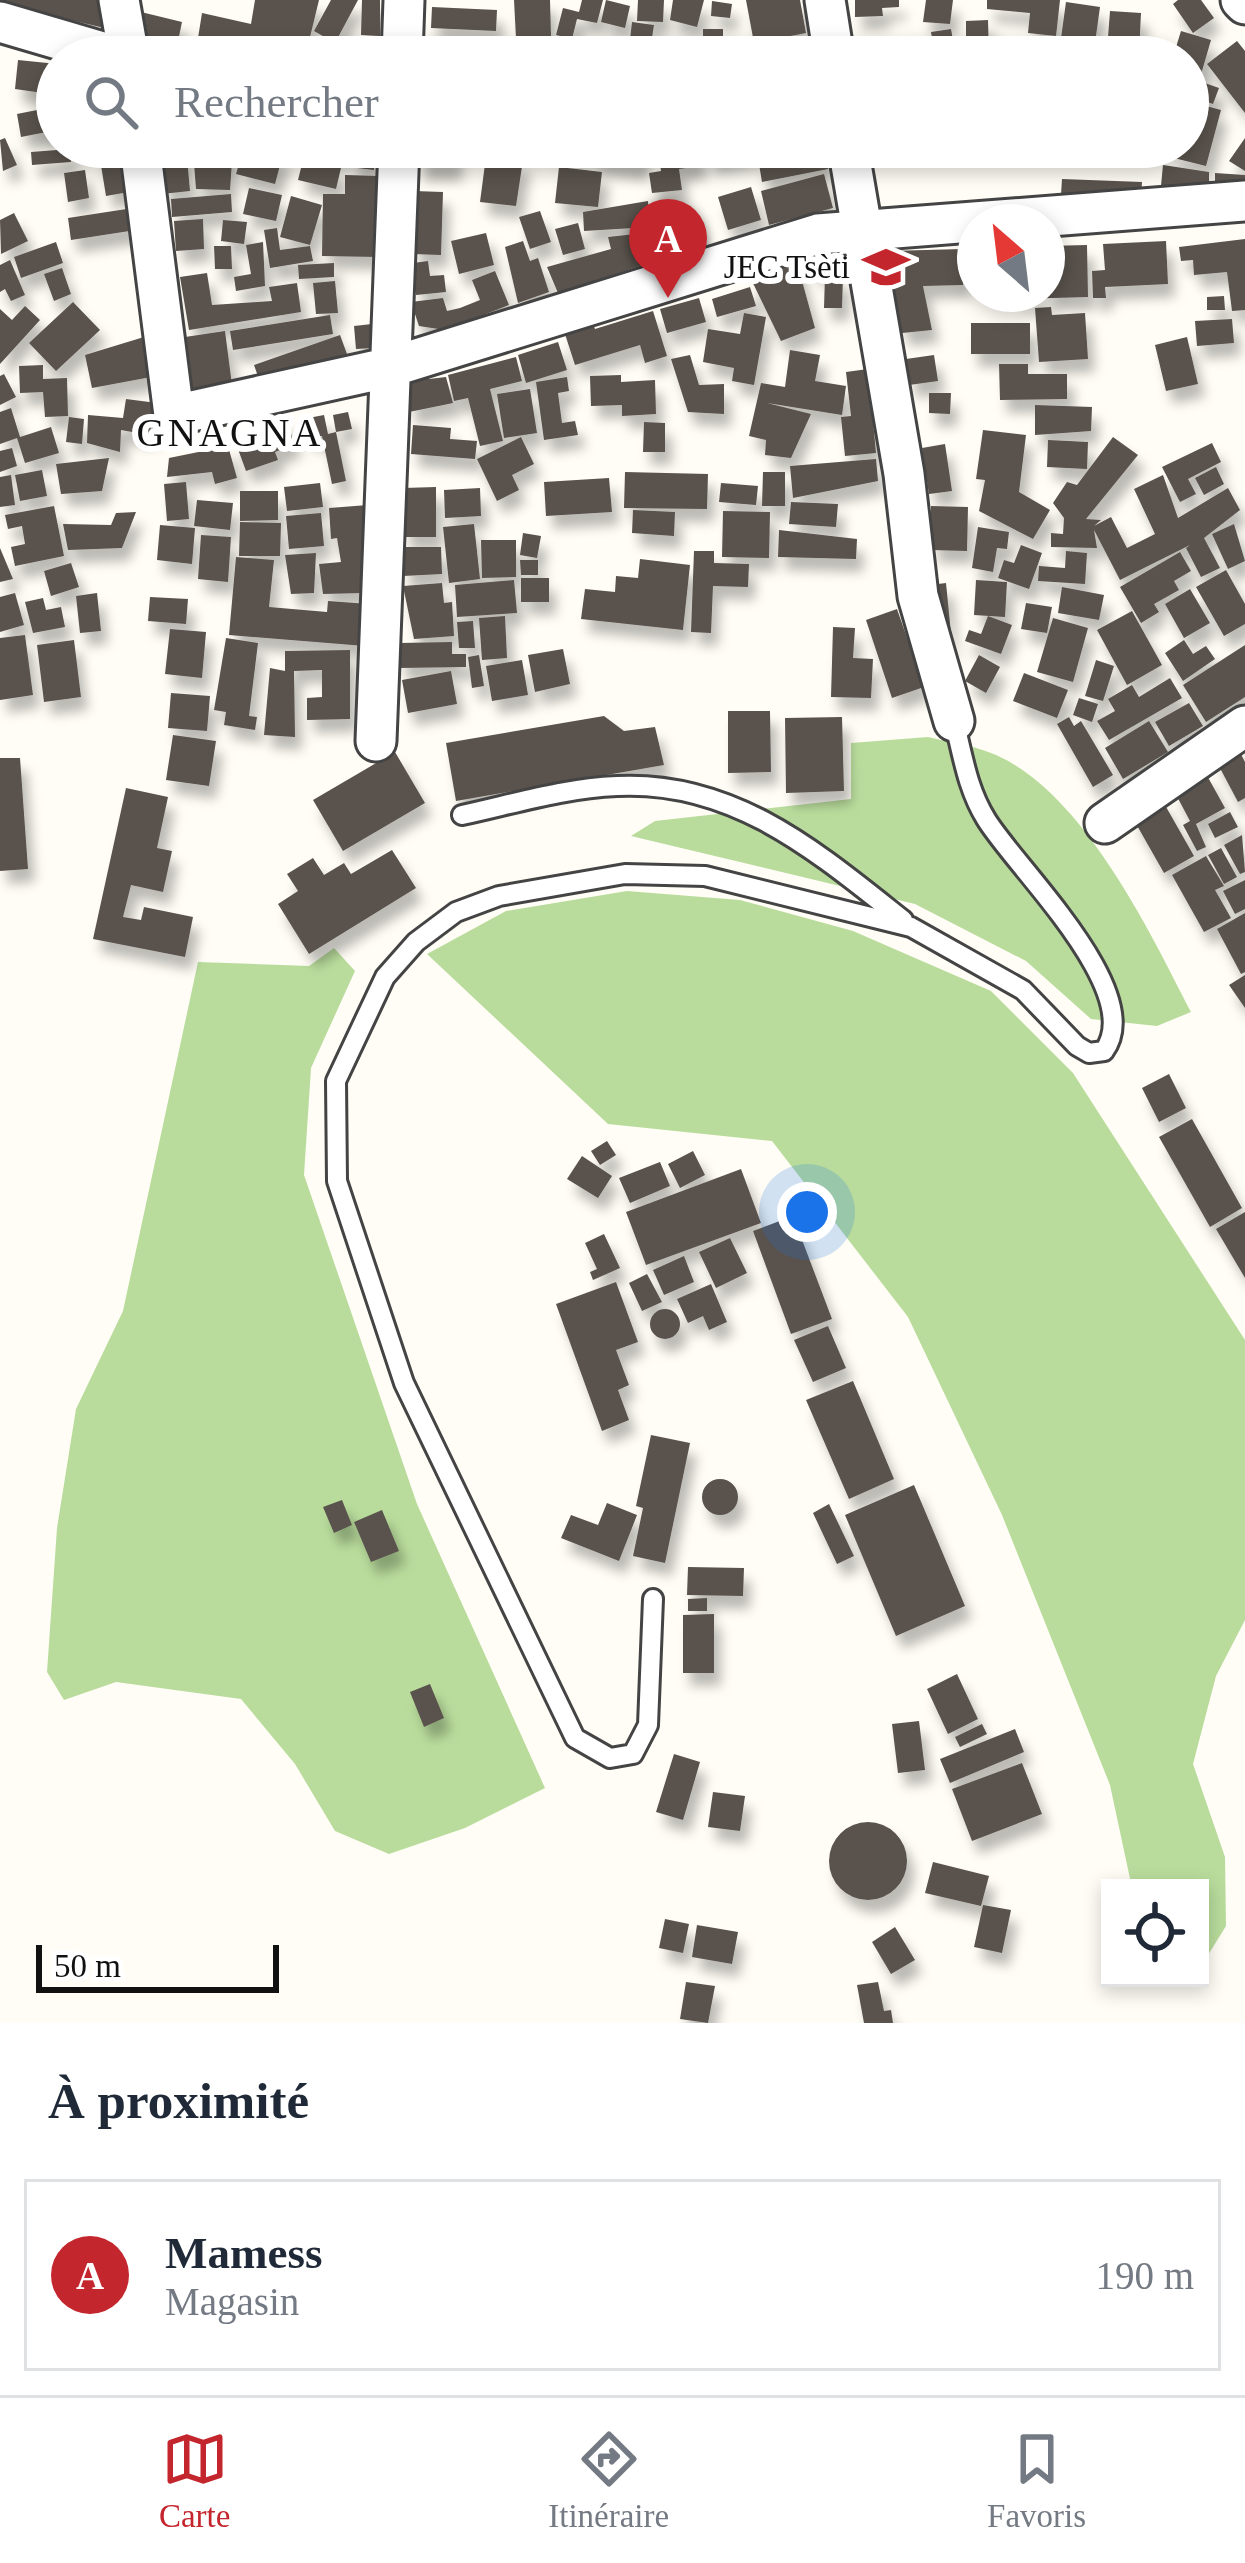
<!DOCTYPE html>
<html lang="fr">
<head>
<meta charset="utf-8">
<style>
  body { margin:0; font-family:"Times New Roman",serif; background:#f2f2f3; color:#1f2937 }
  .controls { position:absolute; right:36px; bottom:36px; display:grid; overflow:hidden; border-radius:0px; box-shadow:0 6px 18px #0003 }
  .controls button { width:108px; height:108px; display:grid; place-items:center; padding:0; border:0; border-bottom:3px solid #e0e1e3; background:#fff; color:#1f2937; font:60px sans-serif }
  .compass { position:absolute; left:957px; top:204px; width:108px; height:108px; border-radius:50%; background:#fff; box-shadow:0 6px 18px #0003; rotate:332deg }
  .scale { position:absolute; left:36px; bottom:30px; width:243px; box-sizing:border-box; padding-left:12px; border:6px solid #111; border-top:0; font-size:33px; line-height:42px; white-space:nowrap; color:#111; -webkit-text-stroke:9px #fff; paint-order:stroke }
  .you { position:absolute; left:807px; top:1212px; width:42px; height:42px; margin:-30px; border:9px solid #fff; border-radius:50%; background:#1a73e8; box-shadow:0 0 0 18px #1a73e833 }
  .badge { display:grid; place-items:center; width:78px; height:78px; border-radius:50%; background:#c4262e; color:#fff; font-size:39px; font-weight:700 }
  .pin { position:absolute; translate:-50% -99px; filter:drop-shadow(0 3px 6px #0008) }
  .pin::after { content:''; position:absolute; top:63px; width:42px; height:36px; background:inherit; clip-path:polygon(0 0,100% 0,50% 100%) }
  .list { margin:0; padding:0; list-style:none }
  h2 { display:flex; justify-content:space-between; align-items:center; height:156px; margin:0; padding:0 48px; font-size:51px }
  h2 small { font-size:39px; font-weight:400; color:#747a83 }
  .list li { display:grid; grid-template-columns:78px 1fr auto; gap:36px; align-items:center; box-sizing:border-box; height:192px; margin:0 24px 24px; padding:0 24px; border:3px solid #e0e1e3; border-radius:0px }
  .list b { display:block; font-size:45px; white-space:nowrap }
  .list p { margin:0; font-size:39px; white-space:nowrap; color:#747a83 }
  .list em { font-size:39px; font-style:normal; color:#747a83 }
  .icon { flex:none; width:66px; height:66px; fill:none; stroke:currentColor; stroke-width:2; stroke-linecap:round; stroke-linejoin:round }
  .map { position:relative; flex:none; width:1245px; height:2023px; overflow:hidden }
  .search { position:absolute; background:#fff; box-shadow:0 6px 18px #0003; left:36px; right:36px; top:36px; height:132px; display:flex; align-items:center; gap:30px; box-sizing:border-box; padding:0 42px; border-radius:66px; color:#747a83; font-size:45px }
  .sheet { height:372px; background:#fff }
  nav { display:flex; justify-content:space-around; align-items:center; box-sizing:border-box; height:168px; border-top:3px solid #e0e1e3; background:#fff; font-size:33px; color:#747a83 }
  nav a { display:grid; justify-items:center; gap:6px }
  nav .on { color:#c4262e }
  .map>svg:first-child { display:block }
  .forest { fill:#b9dc9c }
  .building { fill:#5a524d; filter:url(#shadow) }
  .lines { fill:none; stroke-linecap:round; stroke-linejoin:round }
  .service-casing { stroke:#444; stroke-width:24 }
  .minor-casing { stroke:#444; stroke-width:45 }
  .service { stroke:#fff; stroke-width:18 }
  .minor { stroke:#fff; stroke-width:39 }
  .labels { text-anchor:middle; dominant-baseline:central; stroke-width:12; stroke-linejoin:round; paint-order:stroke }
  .poi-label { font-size:33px; fill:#111; stroke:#fff; text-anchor:end }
  .quarter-label { font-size:39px; letter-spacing:3px; fill:#111; stroke:#fff }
</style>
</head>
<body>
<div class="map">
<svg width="1245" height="2023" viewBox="0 0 1245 2023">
  <defs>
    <filter id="shadow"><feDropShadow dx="7" dy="13" stdDeviation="6" flood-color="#0004"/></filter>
  </defs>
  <rect width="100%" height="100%" fill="#fffdf5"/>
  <path class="forest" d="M928,737C948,742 971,745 991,753C1081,788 1149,930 1191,1012L1157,1026L1091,1019L1026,961L915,904L631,836L655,821L851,799V743Z
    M627,891L740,900L853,931L991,991L1073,1073L1245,1340V1620L1216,1676L1193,1764L1225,1857L1226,1926L1200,1968V1888H1132L1110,1785L1002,1515L908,1317L772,1141L608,1124L427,954L506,911Z
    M334,948L355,971L311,1068L304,1175L417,1504L545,1788L465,1828L389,1854L335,1831L295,1764L241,1699L116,1682L64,1700L47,1672L57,1528L76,1409L123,1311L198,962L309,966Z"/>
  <path class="building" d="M0,0H108L105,28L0,4Z
    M255,0H319L310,37L315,38L314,57H195L202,13L251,24Z
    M331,0H358L335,43L314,31Z
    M362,0H380V36L361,35Z
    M514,0H550L551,36L516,38Z
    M582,0H603L597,23L577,19L572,39L556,35L563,8L579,12Z
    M606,0L630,6L625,28L601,22Z
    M638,0H664L663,22L637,21Z
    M673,0H704L697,27L670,20Z
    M746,0H800L806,33L754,43Z
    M855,0H899V7L882,8L883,16L855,17Z
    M926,0H953L950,24L923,22Z
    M987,0H1060L1056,36L1028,33L1030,13L987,9Z
    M1178,0H1201L1214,18L1193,33L1173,4Z
    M712,1L732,4L730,18L711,16Z
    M1066,2L1100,7L1095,43L1061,38Z
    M432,7L497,10L496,31L431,28Z
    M1110,11L1141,13L1139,53L1107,50Z
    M141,12L182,22L177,46L144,38Z
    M988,20L989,57H966V21Z
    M632,22L654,25L649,57H628Z
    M703,29H723V57H703Z
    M951,29L956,57H935L931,32Z
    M1181,31L1211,40L1195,95L1188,93V57H1173Z
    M899,38L900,57H859L858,41Z
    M1022,38L1056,40L1054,57H1020Z
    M1237,41L1245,51V113L1207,64Z
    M1148,42L1167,47L1164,57H1144Z
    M1060,43L1093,49L1091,57H1058Z
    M503,44V57H471V45Z
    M362,45H383V57H362Z
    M904,45H928V57H905Z
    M18,60L57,64V95L15,89Z
    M1202,82L1219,88L1213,104L1195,98Z
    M1188,101L1221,110L1206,166L1170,157L1173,147H1188Z
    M57,106V130L21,137L17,114Z
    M5,138L17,165L3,171L0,140Z
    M1245,138V171L1229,161Z
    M98,147H121L129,192L106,196Z
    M158,147H186L190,191L162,194Z
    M208,147H233L230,190L196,189L194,164L208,163Z
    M244,147L283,154L275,184L236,174Z
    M300,147H345L342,158Z
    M351,147L376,149L374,170L349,167Z
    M418,147H456L455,168H418Z
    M543,147H584L581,159Z
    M590,147H644L641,168L588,161Z
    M658,147H697L700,166L679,169L682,190L652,193L649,173L661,171Z
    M707,147H758L759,152L709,161Z
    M773,147H824L828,169L762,182L758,158L775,155Z
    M70,149L71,162L32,165L31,152Z
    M508,158L523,160L516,206L480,202L485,164L506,168Z
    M303,160L341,168L336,189L298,180Z
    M1163,165L1209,172V181H1215V173L1245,175V192L1160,196Z
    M559,167L602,172L598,207L555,203Z
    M85,170L89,198L68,202L64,173Z
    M824,174L833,208L769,225L761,191Z
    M345,175L380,176L378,257L322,256L323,194H345Z
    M1062,179L1142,182L1141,196L1061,195Z
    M751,187L761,220L728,230L718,197Z
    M249,188L282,195L276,221L243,214Z
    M414,191L443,192L441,255L412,254Z
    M231,194L232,212L172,217L171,199Z
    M291,196L322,205L310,245L280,237Z
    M648,201L650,227L584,231L583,212Z
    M133,208L136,230L71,240L68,218Z
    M540,211L551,242L530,249L519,217Z
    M14,213L28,241L1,254L0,220Z
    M203,219L204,249L176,251L174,221Z
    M223,220L247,222L244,244L221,241Z
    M695,222L703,245L558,293L547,267L611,249L608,237L635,234L638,239Z
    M578,223L585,249L563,255L555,229Z
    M277,228L280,250L310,246L313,261L270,268L264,230Z
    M486,233L494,265L459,274L451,241Z
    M1245,239V310L1232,311L1227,272L1194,275L1193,260L1181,261L1179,247Z
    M523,241L530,261L538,258L549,292L518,303L505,247Z
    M1166,241L1168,284L1105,287L1106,298H1093L1092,271L1105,270L1103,244Z
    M56,242L63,263L21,278L14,257Z
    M263,242L265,286L236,291L234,277L251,274L246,245Z
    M1087,245L1088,297L1018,299V294H1047V246Z
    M214,246H231L232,269H215Z
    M962,249L963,285L923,286L932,330L902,333L890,286L889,251Z
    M830,250L836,268L814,274L809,256Z
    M796,259L815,328L781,341L750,277Z
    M10,260L25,295L11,301L5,289L0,292V265Z
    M428,261L430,276L444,275L446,292L416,295L413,263Z
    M334,263V277L299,279L298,265Z
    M62,268L71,294L54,301L44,274Z
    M495,271L509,305L445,330L419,326L411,302L443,298L447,311L460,308L480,300L472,280Z
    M207,273L212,305L272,301L269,287L297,283L301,312L189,330L180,277Z
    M825,275L843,276L842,308H824Z
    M335,281L338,313L316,314L313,283Z
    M750,287L756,306L717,317L712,299Z
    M1224,296L1225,310H1207V297Z
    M699,298L706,322L667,333L660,309Z
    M73,302L100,330L56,371L29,343Z
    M25,306L40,320L0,364V309L12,320Z
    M1051,307L1052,315L1085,313L1088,359L1039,362L1035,308Z
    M653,311L667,356L645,363L640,345L575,365L564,331L592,322L595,329Z
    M744,313L766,317L754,385L732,381L734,368L703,362L708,329L740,334Z
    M330,315L333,334L233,350L230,331Z
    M1232,319L1234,343L1197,346L1195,321Z
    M971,323H1030V354H971Z
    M372,324L374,348L356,349L354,326Z
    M225,331L232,385L193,391L185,337Z
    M340,335L347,354L261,385L254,365Z
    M144,337L151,377L92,388L85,355Z
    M1187,337L1198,384L1166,391L1155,345Z
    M558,342L567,370L526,383L518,355Z
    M790,350L820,355L815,381L846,386L842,415L767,403L811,414L791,458L765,455L766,440L749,436L761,383L785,387Z
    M690,355L699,385L724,384V414L688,412L671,359Z
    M934,355L938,381L909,385L906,359Z
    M516,357L522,381L490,389L503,441L480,446L468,398L454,401L448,375Z
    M999,364H1028V374H1067V399L1000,400Z
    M43,365V379L67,378L68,416L45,417L43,392L20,393L19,366Z
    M868,369L876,453L845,456L841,417L851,416L846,372Z
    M4,374L16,397L0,405V376Z
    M429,374V379L446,377L453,403L409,412L407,375Z
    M621,375V382L655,380L656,414L622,416V405L591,406L590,376Z
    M567,377L569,391L558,393L562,423L575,421L578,435L544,440L536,382Z
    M530,389L537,433L504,438L497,394Z
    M929,393H951L950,414L929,413Z
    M126,399L157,403L149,435L121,430L120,452L87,443L88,415L123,418Z
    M1035,405L1092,407L1091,431L1035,435Z
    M11,408L20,437L0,444V412Z
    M348,412L352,429L336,432L346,481L332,484L322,436L307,438L303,419L324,415L328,434L336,432L333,415Z
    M69,417L84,419L82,444L66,442Z
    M285,418L295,444L275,452L278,460L246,471L235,441Z
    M644,422L665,423V452H643Z
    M413,425L451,428L450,439L477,441L475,459L411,454Z
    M51,427L59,453L25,463L17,438Z
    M983,430L1026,435L1019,492L1050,510L1033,539L979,511L985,480L976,479Z
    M521,437L534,464L512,475L519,490L497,501L477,459Z
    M1113,437L1138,455L1086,519L1101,520L1094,526L1111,517L1127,548L1155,534L1134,489L1163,475L1178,518L1228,488L1240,510L1204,538L1220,568L1201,577L1186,548L1190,545L1120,580L1094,530L1097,548L1051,547V533L1063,534L1064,518L1053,503L1067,482L1077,485Z
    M1048,440L1088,442L1087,469L1047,467Z
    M1212,443L1221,462L1188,479L1196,494L1180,502L1162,467Z
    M945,444L952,491L929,494L922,448Z
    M228,446L237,478L215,484L212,472L167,477L169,458Z
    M12,448L17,466L0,472V451Z
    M109,458L102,491L61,494L56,464Z
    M876,459L878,481L793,498L790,466Z
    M1216,467L1224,484L1204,495L1195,478Z
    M42,470L47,496L20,501L15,475Z
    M625,472L708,474L707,509L624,508Z
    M763,472H785V506H762Z
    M11,475L15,505L0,507V477Z
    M609,478L612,512L546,516L544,482Z
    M186,482L189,519L167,521L164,484Z
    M320,483L323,507L287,511L284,487Z
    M721,483L758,486L756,505L719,502Z
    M436,487V537H403V488Z
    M480,488L481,516L445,518L444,490Z
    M240,491H278V520L240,521Z
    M197,500L233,503L230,530L194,526Z
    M791,502L838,504L836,527L789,524Z
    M368,505L363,593L323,594L319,564L341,562L337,538L331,539L329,508Z
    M54,506L64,556L15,566L11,547L25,544L22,526L8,529L5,515Z
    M931,506L968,507L967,551L931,550Z
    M633,510L675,512L674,536L632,533Z
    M723,511L770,512L769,558L722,557Z
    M136,512L122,548L68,550L63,524L111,525L116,513Z
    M321,513L324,546L289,549L286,516Z
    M240,522L281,523L280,556H239Z
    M474,524L480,579L449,583L443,527Z
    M1234,524L1245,561L1228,569L1212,534Z
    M160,525L195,528L192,564L157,560Z
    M978,527L1009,532L1007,549L997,548L993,572L972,568Z
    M779,530L857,539L856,559L778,557Z
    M523,533L541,536L537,558L520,555Z
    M201,535L231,537L228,582L198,579Z
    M481,540H516V577L482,578Z
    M1021,545L1042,553L1029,589L998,578L1004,560L1014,563Z
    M402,547H441L442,574L403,576Z
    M0,548L13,579L0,582Z
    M694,551H714V563L749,564L748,587L713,586L711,633L691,632Z
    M1066,551L1087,553L1085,584L1038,581L1039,566L1065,568Z
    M1180,552L1191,571L1174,581L1179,590L1154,604L1159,612L1141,623L1120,587Z
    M316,553L314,593L291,594L285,555Z
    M236,557L274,560L269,607L327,612L328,601L369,604L365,646L229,635Z
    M640,559L690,565L683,630L581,619L585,589L615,592L616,576L638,578Z
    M520,560H538V575H521Z
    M71,563L79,587L51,596L44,571Z
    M1226,570L1245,604V624L1224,636L1196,587Z
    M521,578H549V602H521Z
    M514,580L517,613L457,617L455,585Z
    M976,580L1007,582L1005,617L974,615Z
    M442,583L444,603L452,602L454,636L414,639L403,586Z
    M946,583L953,653L930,585Z
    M1062,587L1104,595L1099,620L1058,613Z
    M1190,589L1210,623L1184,638L1165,604Z
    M15,593L24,625L0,632V597Z
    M97,593L101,631L80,633L76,596Z
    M150,597L188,599L186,624L148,621Z
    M43,598L46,610L61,607L65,627L33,633L25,602Z
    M1026,603L1052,607L1047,633L1021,629Z
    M897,609L924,687L892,698L866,620Z
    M1132,611L1162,665L1127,685L1097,630Z
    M505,616L507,658L482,660L479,618Z
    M988,616L1012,625L1001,654L965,641L969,630L981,634Z
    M1053,618L1088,628L1073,682L1037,672Z
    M473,621L475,648H459L457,622Z
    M833,627L855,628L853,658L873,659L871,698L831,697Z
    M170,629L206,632L202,678L165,674Z
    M25,635L33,695L0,700V638Z
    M226,638L258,643L249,716L257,717L255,730L224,725L226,712L214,710Z
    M74,640L81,697L44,702L37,645Z
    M1184,640L1193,654L1206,646L1215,659L1183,681L1165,653Z
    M452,642V654H466V667L399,668V643Z
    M1245,645V697L1206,722L1183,685Z
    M563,649L570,684L535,692L528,655Z
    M350,650V719L307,720V698L322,697V670L294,671L295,737L264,735L270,668L285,671V651Z
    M479,655L484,686L472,688L468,657Z
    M979,655L1000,667L986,693L965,681Z
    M522,660L528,695L492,701L486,666Z
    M1096,660L1114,666L1103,701L1085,696Z
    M451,671L457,704L408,713L402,680Z
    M1024,673L1068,690L1057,718L1013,701Z
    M1170,678L1182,698L1109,740L1097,721L1115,711L1108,699L1132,685L1139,697Z
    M171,693L210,696L207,731L168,728Z
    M1079,698L1098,704L1092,722L1073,715Z
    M1189,703L1203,726L1169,746L1155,722Z
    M728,711H770L771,772L728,773Z
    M604,716L624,731L655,727L664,765L456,801L446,743Z
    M842,717L844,791L786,793L785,718Z
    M1069,717L1074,726L1081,721L1113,775L1093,787L1057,724Z
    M1149,721L1168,752L1123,779L1105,748Z
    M173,735L216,741L209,786L166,780Z
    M1235,743L1245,762V798L1238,802L1213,755Z
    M395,752L425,803L343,851L313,800Z
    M0,758H20L28,869L0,871Z
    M1205,772L1225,808L1196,824L1206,847L1197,851L1183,825L1190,821L1173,789Z
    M126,788L168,797L157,848L172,851L163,892L131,885L123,917L141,920L144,907L193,917L185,957L93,939Z
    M1161,798L1194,856L1164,873L1131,815Z
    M1230,812L1238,827L1215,838L1208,824Z
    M1242,835L1245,872L1240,874L1224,845Z
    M1221,848L1237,877L1224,884L1208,855Z
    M392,850L416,888L309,954L278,904L298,891L287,874L313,858L324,875L344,863L351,874Z
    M1206,856L1224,886L1215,890L1231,918L1204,932L1172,875Z
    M1245,880V909L1235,914L1223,891Z
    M1245,913V972L1241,974L1217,929Z
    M1245,975V1008L1229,985Z
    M1169,1074L1186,1108L1159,1122L1142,1088Z
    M1192,1119L1242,1208L1210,1227L1159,1137Z
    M607,1141L616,1155L600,1165L591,1151Z
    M693,1151L705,1175L680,1188L668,1164Z
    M582,1156L612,1176L598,1198L567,1179Z
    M660,1162L670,1186L630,1203L619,1178Z
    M741,1169L761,1223L646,1265L626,1212Z
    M1245,1212V1278L1216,1229Z
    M793,1216L832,1319L791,1334L753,1231Z
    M604,1234L620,1268L593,1280L590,1272L597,1269L585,1243Z
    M730,1238L747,1273L716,1288L699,1252Z
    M684,1256L694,1282L664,1295L653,1270Z
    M647,1274L662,1302L642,1311L629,1283Z
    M616,1282L638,1342L616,1350L629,1385L618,1390L629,1420L602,1431L556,1304Z
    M711,1284L727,1322L709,1330L703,1316L688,1323L677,1299Z
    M650 1324a15 15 0 1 1 30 0a15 15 0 1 1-30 0Z
    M828,1326L846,1368L813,1382L794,1340Z
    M853,1381L894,1479L849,1499L806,1400Z
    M651,1435L690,1443L665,1563L633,1556L643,1508L636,1506Z
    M702 1497a18 18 0 1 1 36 0a18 18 0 1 1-36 0Z
    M914,1485L965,1606L896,1636L845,1515Z
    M342,1500L352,1525L334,1533L323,1507Z
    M607,1503L637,1515L619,1561L561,1538L571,1515L598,1525Z
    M829,1504L854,1556L837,1564L813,1513Z
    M382,1510L399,1551L371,1562L354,1522Z
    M688,1567L744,1568L743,1596L687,1595Z
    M707,1598V1611H688V1599Z
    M714,1614V1673H683V1615Z
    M957,1674L978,1719L948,1734L927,1689Z
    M430,1684L444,1718L424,1727L410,1692Z
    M919,1721L925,1770L898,1773L892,1724Z
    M982,1724L987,1734L960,1747L955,1737Z
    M1015,1729L1024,1752L950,1783L940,1759Z
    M674,1754L700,1762L683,1820L656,1812Z
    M1022,1763L1042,1814L972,1841L952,1789Z
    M713,1792L745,1796L740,1831L708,1827Z
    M829 1861a39 39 0 1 1 78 0a39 39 0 1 1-78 0Z
    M933,1862L989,1876L981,1906L925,1893Z
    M983,1905L1011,1910L1002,1953L974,1947Z
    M665,1919L689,1924L683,1953L659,1948Z
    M697,1925L738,1932L732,1964L692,1957Z
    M895,1927L915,1960L891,1974L872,1942Z
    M686,1982L715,1986L708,2023L680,2019Z
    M878,1982L884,2011L891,2010L893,2023H864L857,1985Z"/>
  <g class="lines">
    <defs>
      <path id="service" d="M462,815C513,804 565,788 617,786C734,780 817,852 903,920
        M653,1599L648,1725L633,1754L610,1758L575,1738L404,1383L337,1181L336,1081L385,977L416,942L456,912L499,896L625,874L705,876L911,927L1023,990L1077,1046L1089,1053L1104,1051C1148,992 1014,866 986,819C967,788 963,756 954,721"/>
      <path id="minor" d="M119,0L129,57
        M825,0L834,57
        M1241,0L1245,4
        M0,22L119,57
        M402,57L404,0
        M140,147L174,415L391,367L818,234L1245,201
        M848,147L904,474L918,596L954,721
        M376,741L399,147
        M1105,823L1245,726"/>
    </defs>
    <use href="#service" class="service-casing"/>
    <use href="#minor" class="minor-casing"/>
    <use href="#service" class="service"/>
    <use href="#minor" class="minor"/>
  </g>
  <defs>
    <symbol id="school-bare" viewBox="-9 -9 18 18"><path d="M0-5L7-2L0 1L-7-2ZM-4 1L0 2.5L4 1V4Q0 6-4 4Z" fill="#c4262e" stroke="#fff" stroke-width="2.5" paint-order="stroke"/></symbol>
  </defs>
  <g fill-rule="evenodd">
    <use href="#school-bare" x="853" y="234" width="66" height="66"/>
  </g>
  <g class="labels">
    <g class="poi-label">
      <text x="850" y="267">JEC Tsèti</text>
    </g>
    <g class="quarter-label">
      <text x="230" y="432">GNAGNA</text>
    </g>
  </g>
</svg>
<div class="controls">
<button><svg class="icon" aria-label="locate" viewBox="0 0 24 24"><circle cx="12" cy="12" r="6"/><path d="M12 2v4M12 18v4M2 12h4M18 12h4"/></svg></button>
</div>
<svg class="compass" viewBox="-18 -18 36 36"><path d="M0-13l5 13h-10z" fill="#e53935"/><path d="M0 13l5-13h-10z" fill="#747a83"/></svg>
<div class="scale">50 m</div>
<div class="you"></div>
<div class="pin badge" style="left:668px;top:298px">A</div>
<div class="search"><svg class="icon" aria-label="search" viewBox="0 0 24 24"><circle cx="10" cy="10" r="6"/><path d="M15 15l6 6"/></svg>Rechercher</div>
</div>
<section class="sheet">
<h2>À proximité<small></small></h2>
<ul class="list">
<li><span class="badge">A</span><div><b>Mamess</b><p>Magasin</p></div><em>190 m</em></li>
</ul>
</section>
<nav>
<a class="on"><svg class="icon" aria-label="map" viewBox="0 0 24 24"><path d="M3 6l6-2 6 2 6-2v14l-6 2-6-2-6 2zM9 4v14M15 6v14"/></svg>Carte</a>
<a><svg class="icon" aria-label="directions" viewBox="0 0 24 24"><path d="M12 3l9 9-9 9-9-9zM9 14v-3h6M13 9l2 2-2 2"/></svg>Itinéraire</a>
<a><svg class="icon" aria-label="saved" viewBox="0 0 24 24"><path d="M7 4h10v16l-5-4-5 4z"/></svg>Favoris</a>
</nav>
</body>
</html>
